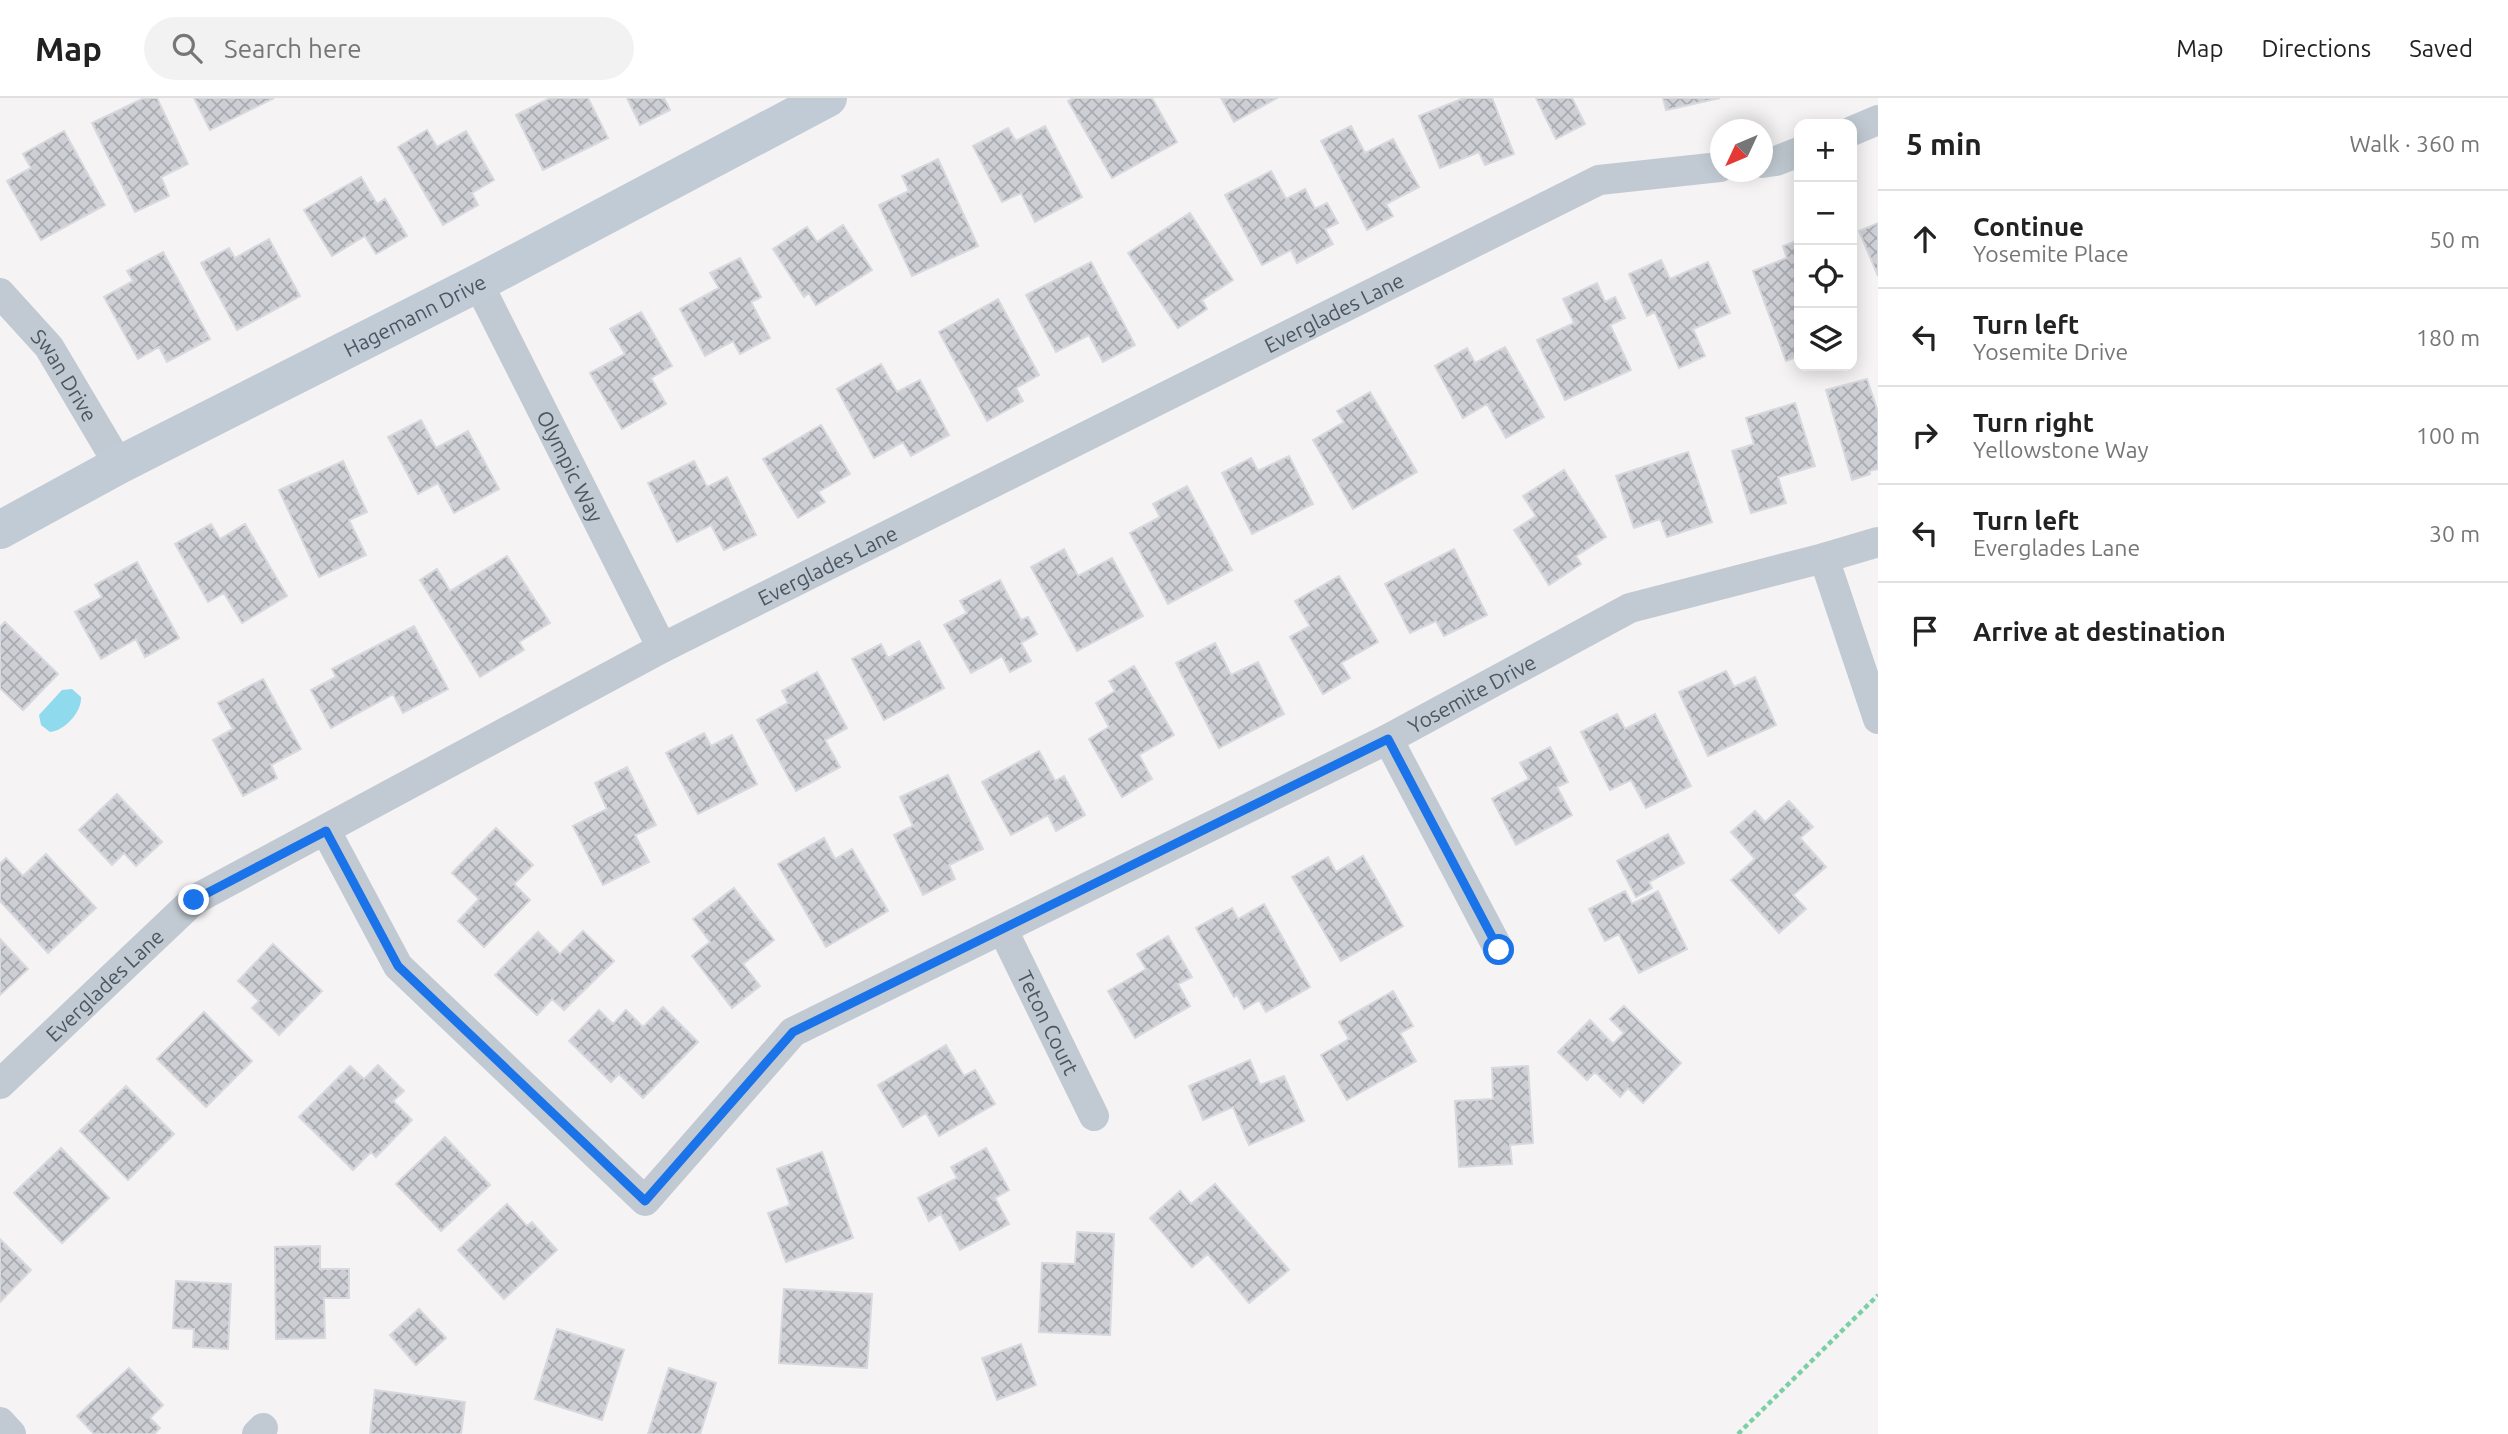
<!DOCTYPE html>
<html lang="en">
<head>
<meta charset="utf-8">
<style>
  body { margin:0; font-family:Ubuntu,sans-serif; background:#f2f2f2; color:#222 }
  .controls { position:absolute; right:21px; top:21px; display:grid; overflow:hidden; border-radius:14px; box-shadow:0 4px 18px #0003 }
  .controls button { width:63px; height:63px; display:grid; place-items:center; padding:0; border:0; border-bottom:2px solid #e0e0e0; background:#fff; color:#222; font:35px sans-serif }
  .compass { position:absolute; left:1710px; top:21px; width:63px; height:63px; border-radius:50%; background:#fff; box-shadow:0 4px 18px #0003; rotate:226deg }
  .stop { position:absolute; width:21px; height:21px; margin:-16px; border:5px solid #1a73e8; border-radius:50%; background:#fff }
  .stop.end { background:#1a73e8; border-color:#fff; box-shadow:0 2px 7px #0008 }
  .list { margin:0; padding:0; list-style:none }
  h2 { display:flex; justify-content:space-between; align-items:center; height:91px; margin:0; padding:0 28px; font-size:30px }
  h2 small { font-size:23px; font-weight:400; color:#767676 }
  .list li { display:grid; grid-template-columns:46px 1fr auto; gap:21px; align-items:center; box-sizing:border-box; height:98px; padding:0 28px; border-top:2px solid #e0e0e0 }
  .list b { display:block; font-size:26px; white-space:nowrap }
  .list p { margin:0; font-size:23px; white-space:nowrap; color:#767676 }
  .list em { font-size:23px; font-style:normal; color:#767676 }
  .icon { flex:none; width:38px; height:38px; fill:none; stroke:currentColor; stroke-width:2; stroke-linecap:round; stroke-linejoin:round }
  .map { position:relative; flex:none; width:1878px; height:1336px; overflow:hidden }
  header { display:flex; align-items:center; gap:42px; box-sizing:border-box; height:98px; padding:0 35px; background:#fff; border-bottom:2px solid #e0e0e0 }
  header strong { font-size:33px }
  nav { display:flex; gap:38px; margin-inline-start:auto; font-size:24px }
  .search { width:490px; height:63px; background:#f2f2f2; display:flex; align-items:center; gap:18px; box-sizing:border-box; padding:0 24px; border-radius:38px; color:#767676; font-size:26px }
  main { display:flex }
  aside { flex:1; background:#fff }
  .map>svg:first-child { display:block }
  .water { fill:#90daee }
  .building { fill:url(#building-cross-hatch); stroke:#d7d9de; stroke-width:2 }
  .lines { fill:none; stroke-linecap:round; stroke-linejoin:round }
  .path { stroke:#7ad0a6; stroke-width:4.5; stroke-dasharray:5 3.5; stroke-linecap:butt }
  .street { stroke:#c1cad2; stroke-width:30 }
  .secondary { stroke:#c1cbd6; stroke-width:38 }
  .route { stroke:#1a73e8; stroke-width:9 }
  .labels { text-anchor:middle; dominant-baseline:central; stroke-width:5; stroke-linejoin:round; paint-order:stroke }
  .street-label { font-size:21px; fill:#4a5661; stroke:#fff }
</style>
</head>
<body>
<header>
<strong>Map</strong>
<div class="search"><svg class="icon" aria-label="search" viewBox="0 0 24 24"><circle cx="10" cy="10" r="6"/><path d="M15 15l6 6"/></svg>Search here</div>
<nav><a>Map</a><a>Directions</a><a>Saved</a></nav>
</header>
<main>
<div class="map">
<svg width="1878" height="1336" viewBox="0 0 1878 1336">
  <defs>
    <pattern id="building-cross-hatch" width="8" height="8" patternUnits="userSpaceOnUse" patternTransform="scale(1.75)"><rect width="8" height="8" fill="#cdcfd5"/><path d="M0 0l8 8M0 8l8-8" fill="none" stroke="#a8abb0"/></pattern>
  </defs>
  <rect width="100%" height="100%" fill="#f5f3f3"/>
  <path class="water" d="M72,591L81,599C82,614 64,633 50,634L41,627L39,617L62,592Z"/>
  <path class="building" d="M144,0H157L188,66L161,79L169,98L135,114L92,25Z
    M194,0H274L210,32Z
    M550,0H588L608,40L543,72L516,17Z
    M627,0H664L670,12L640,27Z
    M1073,0H1152L1177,44L1112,80L1068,3Z
    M1221,0H1277L1234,24Z
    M1464,0H1492L1514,56L1485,67L1479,54L1440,70L1419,18Z
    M1536,0H1572L1585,26L1556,41Z
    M1663,0H1720L1666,12Z
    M1045,28L1082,99L1035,124L1021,95L1002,104L973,48L1008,30L1016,43Z
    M1351,28L1365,55L1393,41L1419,89L1386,106L1393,118L1367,132L1321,43Z
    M427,32L437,49L466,33L494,82L472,95L478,107L443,127L398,49Z
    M64,33L105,107L41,142L7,83L31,70L23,56Z
    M938,61L978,148L912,178L879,107L909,93L902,78Z
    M1271,73L1286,101L1305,91L1315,111L1327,105L1338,125L1325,131L1333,146L1297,165L1291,152L1262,167L1225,97Z
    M361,79L377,106L385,101L407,138L376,156L365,138L332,158L304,112Z
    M1190,115L1233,182L1202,202L1207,211L1178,230L1128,155Z
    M1878,125V178L1859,133Z
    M843,127L872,172L816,207L809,195L804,199L773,151L807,129L817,144Z
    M269,141L300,198L237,232L201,165L229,150L235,160Z
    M1799,142V258L1786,263L1753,173L1787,160L1783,148Z
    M163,154L210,241L167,264L159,249L138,261L104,199L133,183L127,173Z
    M740,160L761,199L751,204L770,240L740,256L733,243L705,258L680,211L719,190L710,175Z
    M1661,162L1670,181L1708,164L1730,215L1693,231L1705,258L1679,270L1655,214L1647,218L1629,176Z
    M1091,164L1135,247L1103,264L1089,237L1056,254L1026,197Z
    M1597,185L1605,204L1615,199L1625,220L1610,227L1631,272L1565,302L1537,242L1574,225L1563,201Z
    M998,201L1039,277L1016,290L1023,303L987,323L939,234Z
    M641,214L672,268L651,280L666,306L622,331L590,275L625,256L610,231Z
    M1505,249L1544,319L1506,340L1487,306L1463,320L1435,268L1467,250L1475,265Z
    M881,266L897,294L920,282L949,337L911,358L903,344L874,360L837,291Z
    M1867,281L1878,314V371L1869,373L1870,376L1852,382L1826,292Z
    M1370,294L1417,374L1353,411L1313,342L1344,324L1337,313Z
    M1795,305L1815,368L1778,379L1786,405L1751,415L1732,353L1754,346L1746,320Z
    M421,322L436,350L468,333L499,391L454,415L438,385L418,396L388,339Z
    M821,327L850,376L818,394L825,404L798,420L763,361Z
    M1688,354L1712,424L1667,439L1660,421L1634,430L1616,378Z
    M1289,358L1313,406L1252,436L1222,375L1251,360L1258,373Z
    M343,363L367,414L349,422L366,457L319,479L279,392Z
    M694,363L707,389L727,379L756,437L724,452L711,427L677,444L648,385Z
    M1564,372L1606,439L1576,458L1581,466L1549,487L1514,432L1536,418L1523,398Z
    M1187,388L1232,472L1168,506L1130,435L1160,419L1153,406Z
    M211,426L220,441L245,426L287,498L242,525L224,495L208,504L175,446Z
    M1064,451L1078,478L1112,460L1143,518L1077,553L1031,469Z
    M1454,451L1487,517L1444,538L1436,523L1410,535L1385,486Z
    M507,458L550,525L519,544L524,552L480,579L420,482L437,471L450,493Z
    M137,464L179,540L145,559L136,541L101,561L75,514L102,499L95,487Z
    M1339,478L1378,544L1341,565L1350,580L1323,596L1290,539L1310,528L1295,503Z
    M1000,482L1021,522L1028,519L1037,536L1021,545L1031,563L1010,574L1002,558L971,575L944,527L967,515L960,503Z
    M5,524L58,576L23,612L0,590V529Z
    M414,528L448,591L403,615L393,596L331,630L311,592L336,579L332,571Z
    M919,543L944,590L884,622L852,561L881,546L888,560Z
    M1215,545L1231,577L1258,564L1284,616L1219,650L1176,565Z
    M1134,568L1174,637L1139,657L1152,681L1122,699L1089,641L1109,629L1096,605L1115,593L1109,583Z
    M1726,573L1734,589L1755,579L1776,627L1708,658L1679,594Z
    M817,574L847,630L825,642L840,669L796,693L757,622L788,605L782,593Z
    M263,581L301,651L271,667L277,680L243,698L213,642L233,631L218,605Z
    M1617,616L1625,631L1655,616L1691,688L1646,710L1631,682L1610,692L1581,634Z
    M704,635L711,648L732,637L757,686L698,716L666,655Z
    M1550,649L1568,684L1557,689L1572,717L1516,747L1492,701L1529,681L1520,665Z
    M1039,653L1055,683L1064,678L1085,717L1056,733L1048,717L1011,737L982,684Z
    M627,669L656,727L635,737L649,764L603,787L573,728L607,711L595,685Z
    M948,677L983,751L949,767L955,781L923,797L894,737L913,728L900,699Z
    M117,696L162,744L136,768L124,755L112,767L79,732Z
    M1789,703L1813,729L1800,740L1826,769L1793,797L1806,811L1779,835L1731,782L1755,761L1731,734L1755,713L1765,724Z
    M496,730L533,767L514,786L530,802L484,849L458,823L479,801L452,775Z
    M1668,736L1684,765L1649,784L1652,790L1636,799L1617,763Z
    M824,740L835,761L852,751L888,813L826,849L778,766Z
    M46,756L96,810L48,855L0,803V766L6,760L23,778Z
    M1363,758L1403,828L1341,863L1292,779L1328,759L1336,774Z
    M734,790L774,842L743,866L760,888L732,910L692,858L710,844L693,821Z
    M1625,793L1632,806L1658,793L1687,851L1639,875L1619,836L1605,843L1589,811Z
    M1264,806L1310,889L1266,914L1259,902L1244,911L1237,897L1234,899L1196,830L1232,810L1238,821Z
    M583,833L614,863L564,912L552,901L537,917L495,877L538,834L560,856Z
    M1168,838L1192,879L1178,886L1190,908L1135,940L1108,893L1146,871L1137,856Z
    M0,841L28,871L0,897Z
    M273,846L322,893L279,937L252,910L259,903L238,883Z
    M1393,893L1413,928L1400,935L1416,963L1347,1002L1321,957L1349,941L1339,924Z
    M1624,908L1681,965L1643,1005L1628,990L1620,999L1595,974L1587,982L1558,954L1590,922L1613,946L1624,935L1610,921Z
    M663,909L698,944L643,1000L619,976L611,984L569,943L599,912L613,926L626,912L643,929Z
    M204,914L252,963L206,1009L157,961Z
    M946,947L964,978L975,972L995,1006L939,1038L926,1015L903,1029L878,987Z
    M1250,962L1260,987L1284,978L1304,1023L1249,1047L1233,1009L1203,1022L1189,988Z
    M378,967L404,993L393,1003L412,1022L376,1059L371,1054L353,1072L299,1019L350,968L364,981Z
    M1528,968L1533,1045L1510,1047L1512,1066L1459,1069L1455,1003L1493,1001L1492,970Z
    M126,988L174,1036L128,1082L80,1033Z
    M445,1039L490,1087L441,1133L396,1086Z
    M61,1050L109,1100L62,1145L14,1095Z
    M986,1050L1009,1092L995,1100L1009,1126L960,1152L941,1116L929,1123L918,1100L957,1080L951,1069Z
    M822,1054L853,1140L786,1164L768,1115L790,1107L777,1071Z
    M1215,1086L1289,1172L1249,1205L1208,1156L1192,1169L1150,1120L1180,1093L1191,1106Z
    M507,1106L527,1128L532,1124L557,1152L504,1201L458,1152Z
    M1077,1134L1114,1136L1110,1237L1039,1234L1042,1165L1075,1166Z
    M0,1141L31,1172L0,1204Z
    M320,1148V1171H349V1200H324L325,1240L276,1241L275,1149Z
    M176,1183L231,1186L228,1251L193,1249L194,1231L173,1230Z
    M784,1191L872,1196L867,1270L779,1265Z
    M419,1211L446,1240L416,1267L390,1237Z
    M557,1231L624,1252L602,1322L535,1301Z
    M1021,1246L1036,1287L997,1302L982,1260Z
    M129,1270L163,1307L150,1320L160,1330L154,1336H94L77,1318Z
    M669,1270L716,1285L700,1336H648Z
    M375,1292L465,1304L461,1336H370Z"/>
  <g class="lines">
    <path class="path" d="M1738,1336L1878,1197"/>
    <g class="street">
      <path d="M1852,33L1878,22"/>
      <path d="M1762,65L1776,63L1799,54"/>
      <path id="s1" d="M478,185L662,550"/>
      <path id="s2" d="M0,195L49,249L119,367"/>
      <path d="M1824,460L1878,621"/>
      <path d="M1388,641L1499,852"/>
      <path id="s3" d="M326,733L398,868L645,1103L793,934L1388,641L1630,510L1824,460L1878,444"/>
      <path id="s4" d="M1003,832L1094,1018"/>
      <path id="s5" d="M0,986L194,802L662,550L1599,82L1720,69"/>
      <path d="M0,1324L11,1336"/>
      <path d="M257,1336L263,1330"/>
    </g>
    <path class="secondary" id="s6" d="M0,432L119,367L478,185L828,0"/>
  </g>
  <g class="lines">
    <path class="route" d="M194,802L326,733L398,868L645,1103L793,934L1388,641L1499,852"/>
  </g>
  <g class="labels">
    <g class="street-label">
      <text stroke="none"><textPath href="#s5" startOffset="1550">Everglades Lane</textPath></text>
      <text stroke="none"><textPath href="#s6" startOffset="467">Hagemann Drive</textPath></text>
      <text stroke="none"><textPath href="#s2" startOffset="105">Swan Drive</textPath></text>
      <text stroke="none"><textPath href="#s1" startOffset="205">Olympic Way</textPath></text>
      <text stroke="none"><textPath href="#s5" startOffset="984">Everglades Lane</textPath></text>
      <text stroke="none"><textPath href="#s3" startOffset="1477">Yosemite Drive</textPath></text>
      <text stroke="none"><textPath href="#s5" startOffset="144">Everglades Lane</textPath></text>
      <text stroke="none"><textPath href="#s4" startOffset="103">Teton Court</textPath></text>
    </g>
  </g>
</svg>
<div class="controls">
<button>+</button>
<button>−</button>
<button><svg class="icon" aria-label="locate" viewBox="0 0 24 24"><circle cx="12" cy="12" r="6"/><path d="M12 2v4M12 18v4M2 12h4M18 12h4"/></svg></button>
<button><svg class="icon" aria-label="layers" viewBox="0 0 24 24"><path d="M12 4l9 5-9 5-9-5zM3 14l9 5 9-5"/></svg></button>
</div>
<svg class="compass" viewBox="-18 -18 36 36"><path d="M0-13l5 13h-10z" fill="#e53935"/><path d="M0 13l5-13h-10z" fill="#767676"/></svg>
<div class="stop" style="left:1499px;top:852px"></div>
<div class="stop end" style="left:194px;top:802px"></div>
</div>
<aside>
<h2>5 min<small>Walk · 360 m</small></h2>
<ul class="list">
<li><svg class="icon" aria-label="ahead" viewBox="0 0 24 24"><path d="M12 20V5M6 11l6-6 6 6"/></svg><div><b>Continue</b><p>Yosemite Place</p></div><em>50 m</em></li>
<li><svg class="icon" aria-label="left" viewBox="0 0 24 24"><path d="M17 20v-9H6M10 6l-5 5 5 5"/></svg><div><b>Turn left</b><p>Yosemite Drive</p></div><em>180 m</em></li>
<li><svg class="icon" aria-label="right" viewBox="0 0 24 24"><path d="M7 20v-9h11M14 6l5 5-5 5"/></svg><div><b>Turn right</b><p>Yellowstone Way</p></div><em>100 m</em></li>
<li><svg class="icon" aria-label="left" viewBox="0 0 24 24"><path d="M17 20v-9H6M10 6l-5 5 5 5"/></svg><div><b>Turn left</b><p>Everglades Lane</p></div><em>30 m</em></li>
<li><svg class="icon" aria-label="arrive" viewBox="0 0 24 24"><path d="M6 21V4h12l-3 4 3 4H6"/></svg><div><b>Arrive at destination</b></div></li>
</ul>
</aside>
</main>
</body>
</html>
